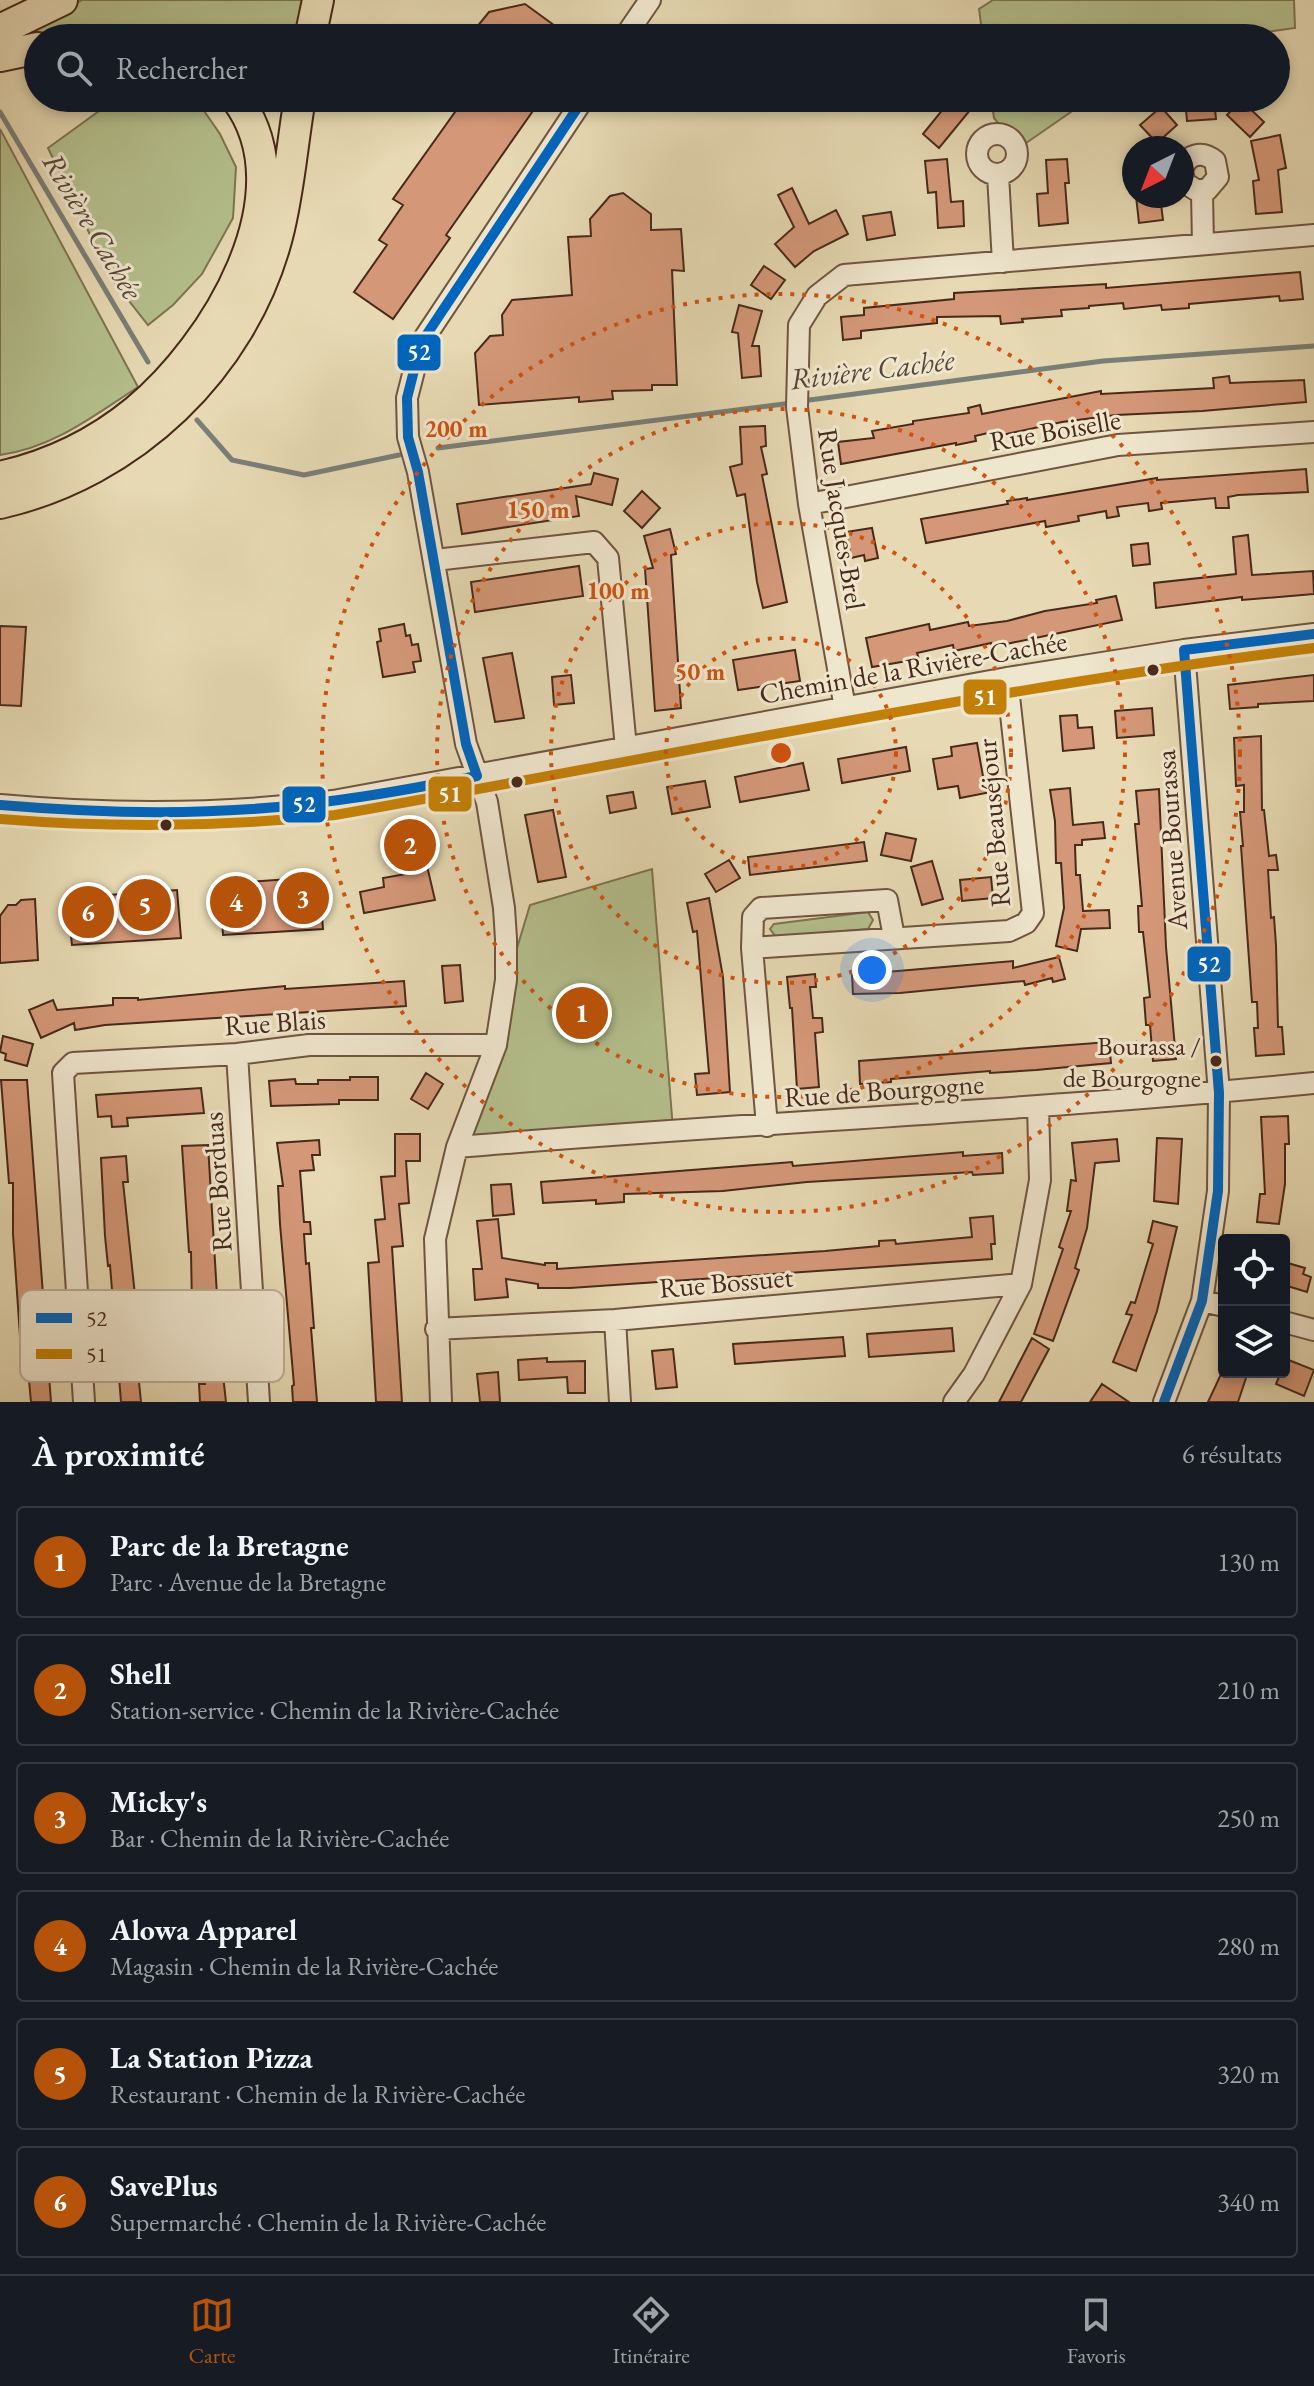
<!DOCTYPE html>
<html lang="fr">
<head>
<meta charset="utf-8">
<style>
  body { margin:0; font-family:"EB Garamond",serif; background:#20242c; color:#f1f3f6 }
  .controls { position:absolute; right:24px; bottom:24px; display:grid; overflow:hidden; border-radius:8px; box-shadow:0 4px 12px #0003 }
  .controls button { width:72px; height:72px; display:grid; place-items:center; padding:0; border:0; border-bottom:2px solid #363941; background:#171b24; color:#f1f3f6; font:40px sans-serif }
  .compass { position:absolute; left:1122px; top:136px; width:72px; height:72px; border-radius:50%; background:#171b24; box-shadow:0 4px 12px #0003; rotate:222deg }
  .you { position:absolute; left:872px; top:970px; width:28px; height:28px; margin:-20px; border:6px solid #fff; border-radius:50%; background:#1a73e8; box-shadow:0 0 0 12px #1a73e833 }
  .badge { display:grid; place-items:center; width:52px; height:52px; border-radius:50%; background:#b45309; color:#fff; font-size:26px; font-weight:700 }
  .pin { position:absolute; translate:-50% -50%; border:4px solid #fff; box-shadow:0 2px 8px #0006 }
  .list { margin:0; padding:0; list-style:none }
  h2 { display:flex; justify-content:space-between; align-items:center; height:104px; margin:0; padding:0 32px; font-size:34px }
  h2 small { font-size:26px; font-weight:400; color:#9ea1a6 }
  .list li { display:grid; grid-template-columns:52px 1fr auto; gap:24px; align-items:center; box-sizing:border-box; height:112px; margin:0 16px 16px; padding:0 16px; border:2px solid #363941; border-radius:8px }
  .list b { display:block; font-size:30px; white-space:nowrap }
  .list p { margin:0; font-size:26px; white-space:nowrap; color:#9ea1a6 }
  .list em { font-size:26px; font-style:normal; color:#9ea1a6 }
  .icon { flex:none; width:44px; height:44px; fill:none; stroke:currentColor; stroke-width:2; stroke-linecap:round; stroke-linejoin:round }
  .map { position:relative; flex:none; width:1314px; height:1402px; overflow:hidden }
  .search { position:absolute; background:#171b24; box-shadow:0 4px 12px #0003; left:24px; right:24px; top:24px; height:88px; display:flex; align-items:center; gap:20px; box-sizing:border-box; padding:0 28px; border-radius:44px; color:#9ea1a6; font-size:30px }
  .sheet { height:872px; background:#171b24 }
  nav { display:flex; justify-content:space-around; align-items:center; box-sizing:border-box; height:112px; border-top:2px solid #363941; background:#171b24; font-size:22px; color:#9ea1a6 }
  nav a { display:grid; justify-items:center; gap:4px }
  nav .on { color:#b45309 }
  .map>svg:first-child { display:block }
  .green { fill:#b4bf8c; stroke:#7e7453; stroke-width:2 }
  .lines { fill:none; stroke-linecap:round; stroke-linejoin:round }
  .stream { stroke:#7a7f78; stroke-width:5 }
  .building { fill:#d49878; stroke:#49291a; stroke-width:2 }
  .minor-casing { stroke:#705540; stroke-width:24 }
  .highway-casing { stroke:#49291a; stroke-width:34 }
  .minor { stroke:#efe6ce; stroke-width:20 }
  .highway { stroke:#e6d9b3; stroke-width:30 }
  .bus-1-casing { stroke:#efe6ce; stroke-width:16 }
  .bus-2-casing { stroke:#efe6ce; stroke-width:16 }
  .bus-1 { stroke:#0065bd; stroke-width:10 }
  .bus-2 { stroke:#c38008; stroke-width:10 }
  .ring { fill:none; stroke:#d0520e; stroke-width:4; stroke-dasharray:4 8 }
  .bus-dot { fill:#49291a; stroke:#efe6ce; stroke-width:3 }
  .labels { text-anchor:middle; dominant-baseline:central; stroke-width:6; stroke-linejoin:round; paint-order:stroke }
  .bus-label { font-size:26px; fill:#49291a; stroke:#efe6ce; text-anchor:end }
  .street-label { font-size:28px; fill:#49291a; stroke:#efe6ce }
  .water-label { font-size:30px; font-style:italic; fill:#594639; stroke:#efe6ce }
  .key { fill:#efe6ce; stroke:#bdad98; stroke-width:2 }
  .key-label { font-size:22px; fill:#49291a }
  .centre { fill:#d0520e; stroke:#efe6ce; stroke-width:4 }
  .ring-label { font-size:24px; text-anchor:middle; font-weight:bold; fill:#d0520e; stroke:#efe6ce; stroke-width:6; stroke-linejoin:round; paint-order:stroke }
  .line-badge { stroke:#efe6ce; stroke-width:3 }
  .badge-label { font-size:22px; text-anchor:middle; font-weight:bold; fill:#fff }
</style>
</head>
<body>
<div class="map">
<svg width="1314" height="1402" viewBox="0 0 1314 1402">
  <rect width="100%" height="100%" fill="#e6d9b3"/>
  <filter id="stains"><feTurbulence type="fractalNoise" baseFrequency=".0025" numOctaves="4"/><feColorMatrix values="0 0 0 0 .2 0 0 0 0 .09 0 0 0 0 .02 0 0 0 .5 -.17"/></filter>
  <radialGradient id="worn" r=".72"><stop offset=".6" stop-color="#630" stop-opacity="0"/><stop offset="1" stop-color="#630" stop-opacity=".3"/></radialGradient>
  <path class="green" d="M82,0H303L297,38H159L98,30L50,38L11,35Z
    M993,0H1294L1295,28L1222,38H983L979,9Z
    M117,98H195L220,134L236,167L233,218L202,274L173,305L148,325L111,278L48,148Z
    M991,98H1091L1019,148L994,118Z
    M0,129L138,387C95,415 53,448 0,455Z
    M652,869L673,1129L457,1147L530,905Z
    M868,912L873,920L868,929L776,937L770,929L774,924Z"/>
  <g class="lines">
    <path class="stream" d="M0,112L148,362
      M802,401L1103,361L1314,346
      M197,420L232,460L304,475L399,455
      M438,448L792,403"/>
  </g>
  <path class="building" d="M525,4L562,31L557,38H468L489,12Z
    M435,98H542L446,235L450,238L393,319L354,292L387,245L379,240L403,205L393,199L455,112Z
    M952,98H980L939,148L923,134Z
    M1185,98H1214L1216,119L1187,121Z
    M1241,100L1264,122L1250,137L1227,115Z
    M1161,107L1177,125L1157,143L1140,125Z
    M1280,135L1286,168L1278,170L1282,212L1256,214L1253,181L1259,180L1251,141Z
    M947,159L951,202L963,201L964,226L938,228L936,192L928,193L925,161Z
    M1067,159L1069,183H1065L1068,223L1039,226L1037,194L1048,193L1046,160Z
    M792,188L809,224L836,210L848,234L814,251L795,267L775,244L794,227L778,195Z
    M623,193L651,214V230L681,229L684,271L672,270L677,385H652V390L612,391L613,399L579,402V397L479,405L475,353L490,336L503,335L502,315L512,300L572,295L568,237L591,236L590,219L610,196Z
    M1136,196H1160L1163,220L1139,223Z
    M891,212L895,235L867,240L863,216Z
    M764,266L785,280L771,299L751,285Z
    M1300,272L1303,299L1280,301L1279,296L1189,304V308L1162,310L1161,305L1124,309L1123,303L1089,306V308L1061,310L1062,316L1022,319L1023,322L1001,324L1000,316L937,317V323L861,331V338L843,340L841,317L864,315V308L954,299V293L1106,284V288Z
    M739,305L762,311L752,346H759L761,376L742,378L738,333L732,332Z
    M1229,376L1230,383L1304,380L1306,402L1202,411L1116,415L1062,422L1002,435L1001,430L975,436L976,441L956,445V443L841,464L838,442L874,438L872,431L913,424V421L969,413L968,408L980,405L982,414L1101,391V394L1214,388L1213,378Z
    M765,426L766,446L761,447L767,474L762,475L787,602L763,608L757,582L745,494L737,496L730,467L742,464L740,427Z
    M1306,469L1308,492L1238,495L1228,497L1229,508H1216L1215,498L1161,503L1162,509L1149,511L1148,503L1117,507L1119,516L1107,518L1106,511L1078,516L1079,521L1046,527L1045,521L926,543L921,519L1008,504L1007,501L1027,498V500L1157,478V480Z
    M594,473L618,479L612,505L576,496L579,516L462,534L457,504L591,484Z
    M642,491L660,508L642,528L624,511Z
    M872,528L878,558L865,561L864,555L851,558L846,532Z
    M670,529L676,554L671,555L681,708L655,711L645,569L653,568L644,536Z
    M1248,535L1252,575L1313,571L1314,594L1242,600V597L1156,608L1154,583L1236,574L1233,537Z
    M1148,543L1150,564L1133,566L1131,545Z
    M579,566L583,596L475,612L471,582Z
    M1116,596L1122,620L992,647L991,643L954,651L953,645L917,653L919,659L872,667L866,638L929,624L930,630L968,622L969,626L1007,621L1045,611L1097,603L1096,600Z
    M404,624L406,636L410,635L412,645L418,644L421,661L413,662L415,672L383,677L377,642L381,641L379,629Z
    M0,626L26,627L21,706L0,705Z
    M795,650L800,681L738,690L733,660Z
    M512,653L524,718L495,722L483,658Z
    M571,675L574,703L554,705L552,677Z
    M1314,675V701L1258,704V707L1230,709L1228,685Z
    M1152,708L1154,735L1117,738L1115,711Z
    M1077,715L1078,728L1092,727L1094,748L1063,751L1060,716Z
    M1261,736L1262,810H1264L1269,856L1276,855L1278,870H1268L1271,918L1274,917L1276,945L1278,1027H1282L1284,1054L1256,1056L1254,1028H1258L1257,1002H1252L1241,846H1243L1240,812H1244V785L1236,786L1234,738Z
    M977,743L986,793L960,798L958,786L938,789L933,759L952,756L951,747Z
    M906,747L910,771L842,783L838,759Z
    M803,763L809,790L740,802L735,777Z
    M705,781L710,807L672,814L667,787Z
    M1070,788L1073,825L1103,822L1105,838L1082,840V845H1075L1076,875H1080L1083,911L1109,910L1110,928L1081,929L1077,951L1056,946L1064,908L1061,863H1056L1055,821L1050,790Z
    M1159,789L1166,947L1176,1059L1153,1061L1150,1025H1146L1144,998L1150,997L1143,932H1139L1138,906H1142L1135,824H1139L1136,791Z
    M633,792L636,808L610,813L607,796Z
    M553,810L566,877L538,882L525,815Z
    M419,832L435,900L364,913L360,892L384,887L383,878L406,874L399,836Z
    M886,833L916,839L911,861L881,855Z
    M864,842L867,861L750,875L748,857Z
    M729,860L740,878L716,892L705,874Z
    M932,861L943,899L922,905L911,867Z
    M319,877L323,929L223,935L220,884Z
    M991,877L993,898L962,901L960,880Z
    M177,890L181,938L72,945L67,898Z
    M709,898L723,977L730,1092L697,1095L695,1074L709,1073L697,931L693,932L687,903Z
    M35,899L38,960L0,963V916L8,905H16L21,900Z
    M1059,957L1065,979L1053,982L1052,978L1025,985L1024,981L900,993L853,994L852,975L1013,961V968Z
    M460,965L463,1001L445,1003L442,966Z
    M815,974L816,987H810L813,1018H822L823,1032L815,1033L819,1087L797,1089L792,1008H790L787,977Z
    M404,981L406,1006L105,1025L75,1030L74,1023L41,1038L29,1010L53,1000L57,1010L113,1005V998H138V1000L285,986V989Z
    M3,1036L33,1044L27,1066L5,1060L6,1054L0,1052Z
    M1109,1042L1111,1063L1036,1070L990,1073V1071L891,1079V1082L860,1084L859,1061Z
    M426,1073L443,1084L428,1109L411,1099Z
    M350,1077H378V1100H339V1104L271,1106L269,1081L295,1079L296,1084H318V1080H350Z
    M1,1080H27L51,1402H31L25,1336H20L13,1234V1183H9Z
    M201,1088L204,1113L127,1118L128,1126L112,1127L111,1116L98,1117L96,1095Z
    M1288,1116L1289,1144H1285V1184L1279,1224L1257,1222L1260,1194H1265L1261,1117Z
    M395,1134H420V1161H406L409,1203L399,1204L403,1246L392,1247L402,1402H376L368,1263L379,1262L375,1220L385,1219L381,1177L395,1176Z
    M1157,1138L1182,1139L1178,1204L1154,1201Z
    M1117,1139L1119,1161L1095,1163L1087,1228L1075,1268L1079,1270L1053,1341L1034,1334L1063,1249L1059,1247L1071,1211H1067L1071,1180L1076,1181L1072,1143Z
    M319,1140L320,1155H312L314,1170L300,1171L304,1222H310L311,1234H304L306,1264L309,1263L314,1328H311L317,1402H293L292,1386L294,1385L280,1224L278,1186H283L277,1143Z
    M208,1145L217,1295L226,1375H223L226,1402H200L199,1384H205L201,1331L195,1332L192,1307L191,1252H189L182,1146Z
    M963,1152V1156L1002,1153L1003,1173L973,1175L972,1172L807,1182L723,1191L624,1194V1202L596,1204V1200L543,1203L541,1182L792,1162L793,1166Z
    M126,1156L128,1182H123L143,1371L138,1372L141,1402H121L110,1265L108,1266L105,1236L101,1158Z
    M511,1184L514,1214L493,1216L491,1185Z
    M993,1216L995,1244H991L992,1259L570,1288H538V1284L506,1279L508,1297L475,1300L473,1269H482L477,1221L498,1219L502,1258L545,1265V1263H557V1269L825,1251L879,1246V1241L895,1240L896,1244L972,1237L970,1218Z
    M1153,1221L1177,1227L1157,1311L1136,1371L1113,1362L1132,1315L1126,1314L1131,1302L1135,1303L1153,1244L1148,1242Z
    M1284,1262L1305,1268L1303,1274L1311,1277L1307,1292L1284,1285Z
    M952,1328L954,1351L869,1357L867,1334Z
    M843,1337L845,1356L735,1364L733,1344Z
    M1032,1338L1049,1349L1021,1402H999Z
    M673,1349L677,1387L656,1389L652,1351Z
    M547,1358V1362L585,1361V1393H568L567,1377L519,1380L518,1360Z
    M1286,1359L1314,1370L1304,1396L1276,1384L1281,1372H1284Z
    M498,1372L500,1402H480L477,1374Z
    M1222,1372H1248L1238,1402H1208Z
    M1102,1384L1129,1402H1090Z"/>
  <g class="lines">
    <defs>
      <path id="minor" d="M624,38L650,0
        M977 154a20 20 0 1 1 40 0a20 20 0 1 1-40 0Z
        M1182,171C1186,154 1202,150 1215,161L1218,177L1207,190H1196L1185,183L1182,172
        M998,175L1003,262
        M1202,191L1203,245
        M809,504L1118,445L1314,432
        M435,560L594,542L608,558L626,748
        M845,708L809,504L797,407L799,325L817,296L844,275L1314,235
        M0,805C111,815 222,815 333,801L1007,678L1184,650L1314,634
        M752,948L1009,931L1026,923L1033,913L1007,678
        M237,1054L259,1402
        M767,1126L752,948L753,917L761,908L887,900L894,937
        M457,1147C743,1123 1029,1111 1314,1083
        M1202,1301L1224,1306
        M615,1320L620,1402
        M1284,1322L1314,1330
        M436,1329L615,1320L1021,1284
        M84,1402L63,1073L73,1063L237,1054L309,1045H496
        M441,1402L435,1239L457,1147L496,1045L506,980V939L504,908L487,802L466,744L418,472L408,437L407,398L421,343L584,98
        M954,1402L974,1374L1021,1284L1040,1180L1038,1107
        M1164,1402L1202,1301L1218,1191L1219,1093L1184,650"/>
      <path id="highway" d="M0,30L62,0
        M310,38L318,0
        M0,56L38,48
        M0,477C49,466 97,443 136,411C214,347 309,194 236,98
        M0,503C132,473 242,369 277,237C289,192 292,144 300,98"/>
    </defs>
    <use href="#minor" class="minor-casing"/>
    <use href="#highway" class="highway-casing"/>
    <use href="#minor" class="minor"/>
    <use href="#highway" class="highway"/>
    <defs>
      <path id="bus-1" d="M0,805C84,812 168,815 252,809C328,804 402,791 477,776L466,744L418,472L408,437L407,398L421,343L584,98
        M1164,1402L1202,1301L1218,1191L1219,1093L1184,650L1314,634"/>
      <path id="bus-2" d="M0,819C112,828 223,827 335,815C661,757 985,689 1314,648"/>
    </defs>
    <use href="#bus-1" class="bus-1-casing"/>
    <use href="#bus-2" class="bus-2-casing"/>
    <use href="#bus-1" class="bus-1"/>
    <use href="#bus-2" class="bus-2"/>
  </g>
  <g class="ring">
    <circle cx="781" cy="753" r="115"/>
    <circle cx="781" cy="753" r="230"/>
    <circle cx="781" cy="753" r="344"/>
    <circle cx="781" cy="753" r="459"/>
  </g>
  <g class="bus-dot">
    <circle cx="1153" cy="670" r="7"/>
    <circle cx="517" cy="782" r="7"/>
    <circle cx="166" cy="825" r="7"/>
    <circle cx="1216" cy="1061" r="7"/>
  </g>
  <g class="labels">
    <g class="bus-label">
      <text x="1201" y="1046">Bourassa /<tspan x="1201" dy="32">de Bourgogne</tspan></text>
    </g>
    <g class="street-label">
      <text transform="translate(1055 430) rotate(-10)">Rue Boiselle</text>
      <text transform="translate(842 519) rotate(81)">Rue Jacques-Brel</text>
      <text transform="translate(913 667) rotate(-10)">Chemin de la Rivière-Cachée</text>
      <text transform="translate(993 823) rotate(-95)">Rue Beauséjour</text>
      <text transform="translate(1171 840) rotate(-94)">Avenue Bourassa</text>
      <text transform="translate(275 1022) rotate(-4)">Rue Blais</text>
      <text transform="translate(884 1090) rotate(-4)">Rue de Bourgogne</text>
      <text transform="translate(217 1182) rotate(-94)">Rue Borduas</text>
      <text transform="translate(726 1282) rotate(-5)">Rue Bossuet</text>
    </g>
    <g class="water-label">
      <text transform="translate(93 226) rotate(59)">Rivière Cachée</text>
      <text transform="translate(872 369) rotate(-7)">Rivière Cachée</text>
    </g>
  </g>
  <rect x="20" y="1290" width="264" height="92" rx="12" class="key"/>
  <rect x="36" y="1313" width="36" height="10" fill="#0065bd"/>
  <rect x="36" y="1349" width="36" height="10" fill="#c38008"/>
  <g class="key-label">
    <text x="86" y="1326">52</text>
    <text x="86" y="1362">51</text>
  </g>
  <circle cx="781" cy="753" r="12" class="centre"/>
  <g class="ring-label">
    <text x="456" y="437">200 m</text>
    <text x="538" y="518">150 m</text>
    <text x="618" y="599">100 m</text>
    <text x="700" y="680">50 m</text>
  </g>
  <g class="line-badge">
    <rect x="396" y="333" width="46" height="39" rx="8" fill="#0065bd"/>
    <rect x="962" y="678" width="46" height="38" rx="8" fill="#c38008"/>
    <rect x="427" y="775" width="46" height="38" rx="8" fill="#c38008"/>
    <rect x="281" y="785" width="46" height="39" rx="8" fill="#0065bd"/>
    <rect x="1186" y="945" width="46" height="38" rx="8" fill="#0065bd"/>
  </g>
  <g class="badge-label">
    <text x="419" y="360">52</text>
    <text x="985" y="705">51</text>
    <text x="450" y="802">51</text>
    <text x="304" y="812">52</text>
    <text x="1209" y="972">52</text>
  </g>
  <rect width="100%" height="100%" filter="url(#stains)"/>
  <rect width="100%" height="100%" fill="url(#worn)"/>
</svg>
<div class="controls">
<button><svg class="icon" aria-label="locate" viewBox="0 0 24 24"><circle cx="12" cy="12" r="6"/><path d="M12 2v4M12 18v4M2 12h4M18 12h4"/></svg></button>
<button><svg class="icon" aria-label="layers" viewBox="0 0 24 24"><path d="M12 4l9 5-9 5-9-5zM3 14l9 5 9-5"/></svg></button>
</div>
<svg class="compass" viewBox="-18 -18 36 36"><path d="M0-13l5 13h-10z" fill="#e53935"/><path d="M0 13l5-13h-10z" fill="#9ea1a6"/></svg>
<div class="you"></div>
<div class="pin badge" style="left:582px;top:1013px">1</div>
<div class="pin badge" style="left:410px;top:845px">2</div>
<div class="pin badge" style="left:303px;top:898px">3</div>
<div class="pin badge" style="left:236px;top:902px">4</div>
<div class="pin badge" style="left:145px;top:905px">5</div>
<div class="pin badge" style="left:88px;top:912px">6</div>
<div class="search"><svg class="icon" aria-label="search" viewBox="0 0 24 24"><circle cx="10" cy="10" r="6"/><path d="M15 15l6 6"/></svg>Rechercher</div>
</div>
<section class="sheet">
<h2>À proximité<small>6 résultats</small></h2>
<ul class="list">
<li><span class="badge">1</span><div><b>Parc de la Bretagne</b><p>Parc · Avenue de la Bretagne</p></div><em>130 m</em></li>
<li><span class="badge">2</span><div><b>Shell</b><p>Station-service · Chemin de la Rivière-Cachée</p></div><em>210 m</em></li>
<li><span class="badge">3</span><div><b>Micky's</b><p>Bar · Chemin de la Rivière-Cachée</p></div><em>250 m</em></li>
<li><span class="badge">4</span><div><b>Alowa Apparel</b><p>Magasin · Chemin de la Rivière-Cachée</p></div><em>280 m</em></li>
<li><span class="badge">5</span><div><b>La Station Pizza</b><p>Restaurant · Chemin de la Rivière-Cachée</p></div><em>320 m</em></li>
<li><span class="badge">6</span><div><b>SavePlus</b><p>Supermarché · Chemin de la Rivière-Cachée</p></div><em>340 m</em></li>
</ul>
</section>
<nav>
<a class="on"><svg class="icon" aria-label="map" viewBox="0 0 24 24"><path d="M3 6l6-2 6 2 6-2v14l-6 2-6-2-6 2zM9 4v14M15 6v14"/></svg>Carte</a>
<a><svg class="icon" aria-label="directions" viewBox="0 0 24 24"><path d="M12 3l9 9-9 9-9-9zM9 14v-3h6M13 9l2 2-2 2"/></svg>Itinéraire</a>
<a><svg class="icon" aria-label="saved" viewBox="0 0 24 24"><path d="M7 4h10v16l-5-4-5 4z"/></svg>Favoris</a>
</nav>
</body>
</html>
